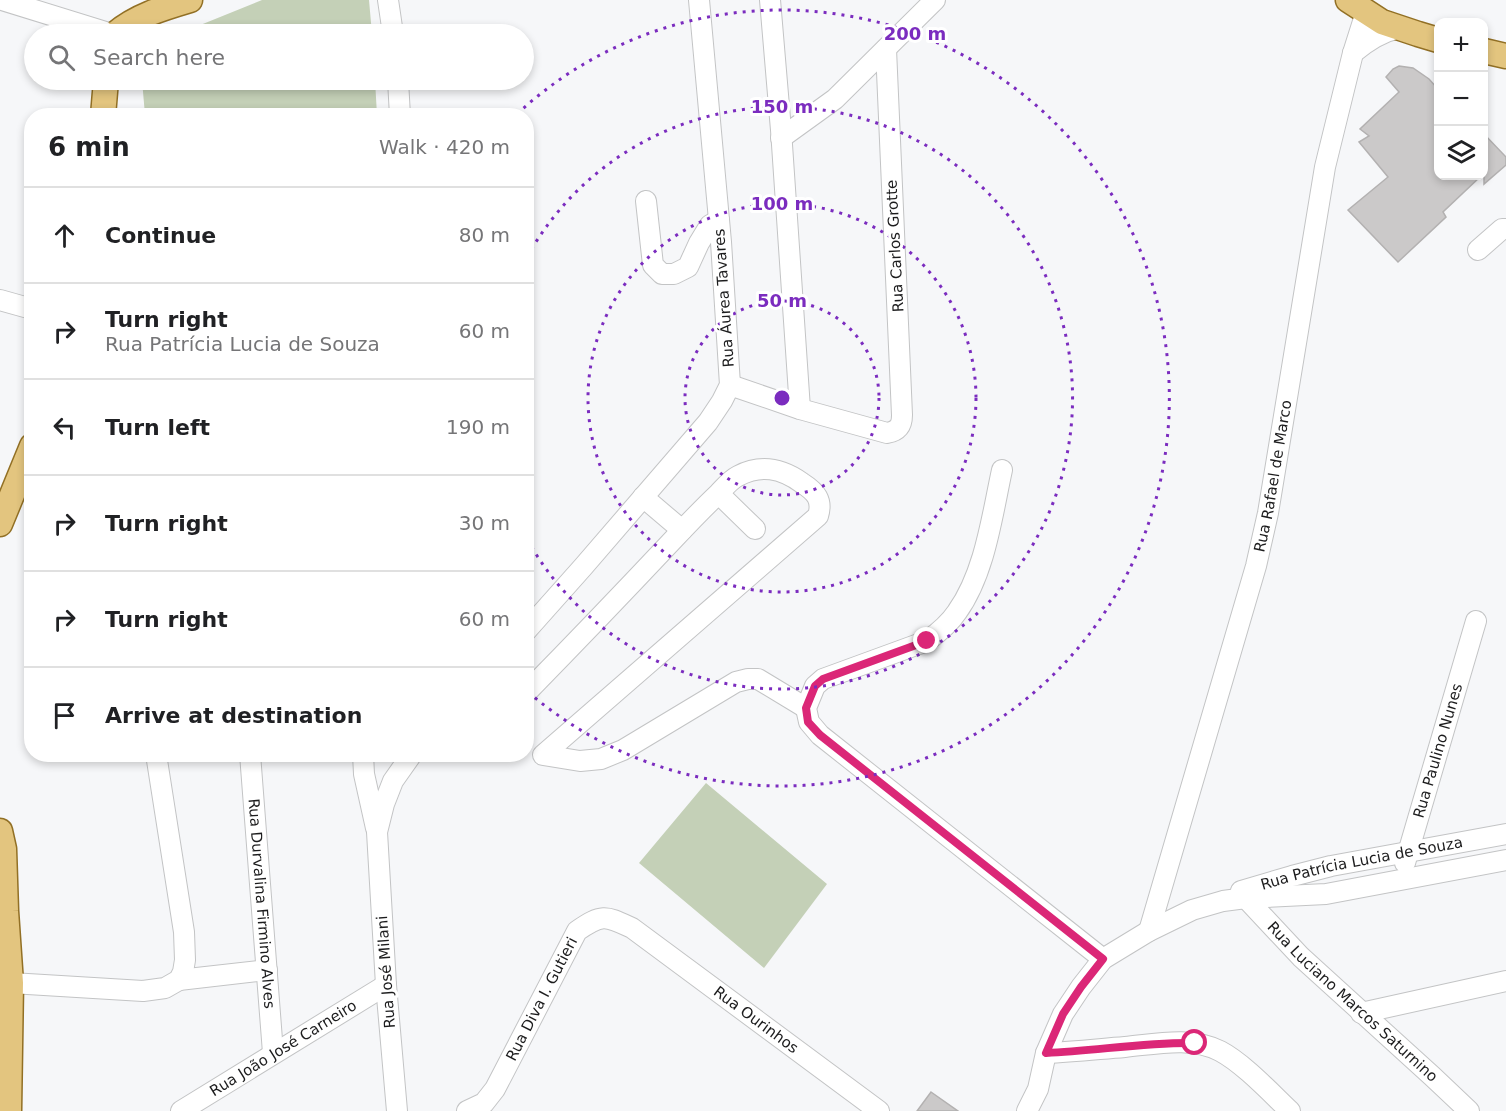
<!DOCTYPE html>
<html lang="en">
<head>
<meta charset="utf-8">
<style>
  body { margin:0; font-family:"DejaVu Sans",sans-serif; background:#f2f2f2; color:#202124 }
  .controls { position:absolute; right:18px; top:18px; display:grid; overflow:hidden; border-radius:12px; box-shadow:0 3px 9px #0003 }
  .controls button { width:54px; height:54px; display:grid; place-items:center; padding:0; border:0; border-bottom:2px solid #e0e0e0; background:#fff; color:#202124; font:30px sans-serif }
  .stop { position:absolute; width:18px; height:18px; margin:-14px; border:4px solid #db2777; border-radius:50%; background:#fff }
  .stop.end { background:#db2777; border-color:#fff; box-shadow:0 2px 6px #0008 }
  .list { margin:0; padding:0; list-style:none }
  h2 { display:flex; justify-content:space-between; align-items:center; height:78px; margin:0; padding:0 24px; font-size:26px }
  h2 small { font-size:20px; font-weight:400; color:#757577 }
  .list li { display:grid; grid-template-columns:39px 1fr auto; gap:18px; align-items:center; box-sizing:border-box; height:96px; padding:0 24px; border-top:2px solid #e0e0e0 }
  .list b { display:block; font-size:22px; white-space:nowrap }
  .list p { margin:0; font-size:20px; white-space:nowrap; color:#757577 }
  .list em { font-size:20px; font-style:normal; color:#757577 }
  .icon { flex:none; width:33px; height:33px; fill:none; stroke:currentColor; stroke-width:2; stroke-linecap:round; stroke-linejoin:round }
  .map { position:relative; flex:none; width:1506px; height:1111px; overflow:hidden }
  .search { position:absolute; background:#fff; box-shadow:0 3px 9px #0003; left:24px; top:24px; width:510px; height:66px; display:flex; align-items:center; gap:15px; box-sizing:border-box; padding:0 21px; border-radius:33px; color:#757577; font-size:22px }
  .panel { position:absolute; background:#fff; box-shadow:0 3px 9px #0003; left:24px; top:108px; width:510px; height:654px; border-radius:24px }
  .map>svg:first-child { display:block }
  .green { fill:#c4d0b7 }
  .building { fill:#cbc9c9; stroke:#b3b1b1; stroke-width:1.5 }
  .lines { fill:none; stroke-linecap:round; stroke-linejoin:round }
  .minor-casing { stroke:#c3c4c5; stroke-width:22 }
  .major-casing { stroke:#927025; stroke-width:27 }
  .minor { stroke:#fff; stroke-width:20 }
  .major { stroke:#e3c57f; stroke-width:24 }
  .route { stroke:#db2777; stroke-width:8 }
  .ring { fill:none; stroke:#7b2cbf; stroke-width:3; stroke-dasharray:3 6 }
  .labels { text-anchor:middle; dominant-baseline:central; stroke-width:6; stroke-linejoin:round; paint-order:stroke }
  .street-label { font-size:15px; fill:#1c1c1d; stroke:#fff }
  .centre { fill:#7b2cbf; stroke:#fff; stroke-width:3 }
  .ring-label { font-size:18px; text-anchor:middle; font-weight:bold; fill:#7b2cbf; stroke:#fff; stroke-width:6; stroke-linejoin:round; paint-order:stroke }
</style>
</head>
<body>
<div class="map">
<svg width="1506" height="1111" viewBox="0 0 1506 1111">
  <rect width="100%" height="100%" fill="#f6f7f9"/>
  <path class="green" d="M262,0H369L372,34H178Z
    M142,80H375L377,115H145Z
    M706,783L827,884L764,968L639,863Z"/>
  <path class="building" d="M1399,66L1413,68L1429,79L1438,89V176H1481L1443,212L1446,217L1398,262L1348,210L1388,177L1359,142L1369,136L1360,129L1399,92L1386,77L1393,69Z
    M1484,134L1506,157V165L1484,184Z
    M931,1092L958,1111H917Z"/>
  <g class="lines">
    <defs>
      <g id="minor">
        <path d="M2,0L112,34"/>
        <path d="M388,0L393,34"/>
        <path d="M770,0L781,130L800,409"/>
        <path d="M1353,53C1367,41 1381,32 1399,28"/>
        <path d="M398,80L400,116"/>
        <path d="M781,138L835,99L935,0"/>
        <path d="M646,201L653,265L662,274H674L688,267L699,243L710,225L719,220"/>
        <path d="M1478,250L1502,229H1506"/>
        <path d="M0,300L32,309"/>
        <path d="M730,385L800,409L887,433C898,431 902,426 902,415L886,49"/>
        <path d="M1002,470C992,516 985,573 957,612C949,624 938,633 927,641L823,679L815,686L806,708L809,722L820,735L1103,959"/>
        <path d="M719,494L755,529"/>
        <path d="M643,497L682,530"/>
        <path d="M526,631L583,567L708,422L722,401L730,385L721,242L699,0"/>
        <path d="M526,693C575,643 622,594 670,543C685,527 701,510 718,494C724,488 730,480 738,476C761,464 781,468 802,483C816,492 823,500 818,516L543,755L580,761L601,759L623,750L736,682L748,679H758L806,708"/>
        <path id="s1" d="M250,754L273,1053"/>
        <path d="M363,754L364,774L376,828"/>
        <path id="s2" d="M1405,863L1476,621"/>
        <path id="s3" d="M1241,891L1292,876L1331,866L1506,834"/>
        <path id="s4" d="M1241,893L1301,957L1432,1076L1469,1111"/>
        <path id="s5" d="M1149,931L1256,566L1268,513L1325,167L1353,53L1366,12"/>
        <path d="M179,980L267,970"/>
        <path d="M11,983L143,991L165,988L179,980L183,972L185,960L184,932L156,754"/>
        <path d="M1361,1013L1506,981"/>
        <path d="M1046,1053C1073,1052 1099,1049 1125,1047C1156,1044 1191,1036 1220,1051C1243,1063 1271,1093 1290,1111"/>
        <path id="s6" d="M181,1111L386,985"/>
        <path d="M397,1111L386,985L377,832L384,804L393,781L412,754"/>
        <path id="s7" d="M467,1111L484,1103L495,1089L577,931C603,913 606,916 632,928L879,1111"/>
        <path d="M1027,1111L1038,1089L1046,1053L1063,1014L1081,987L1103,959L1149,931L1192,910L1223,901L1246,898L1326,894L1506,860"/>
      </g>
      <path id="major" d="M1348,0L1382,22L1418,34L1438,40
        M115,34C136,16 163,8 190,0
        M1484,51L1506,56
        M103,116L106,80
        M0,524L32,446
        M0,831L4,849L6,911L11,983L9,1111"/>
    </defs>
    <use href="#minor" class="minor-casing"/>
    <use href="#major" class="major-casing"/>
    <use href="#minor" class="minor"/>
    <use href="#major" class="major"/>
  </g>
  <g class="lines">
    <path class="route" d="M927,641L823,679L815,686L806,708L808,722L820,735L1103,959L1081,987L1063,1014L1046,1053C1096,1051 1145,1042 1195,1043"/>
  </g>
  <g class="ring">
    <circle cx="782" cy="398" r="97"/>
    <circle cx="782" cy="398" r="194"/>
    <path d="M527 257A291 291 0 1 1 527 539"/>
    <path d="M517 114A388 388 0 1 1 527 691"/>
  </g>
  <g class="labels">
    <g class="street-label">
      <text transform="translate(895 246) rotate(-93)">Rua Carlos Grotte</text>
      <text transform="translate(724 298) rotate(-94)">Rua Áurea Tavares</text>
      <text stroke="none"><textPath href="#s5" startOffset="472">Rua Rafael de Marco</textPath></text>
      <text stroke="none"><textPath href="#s2" startOffset="117">Rua Paulino Nunes</textPath></text>
      <text stroke="none"><textPath href="#s3" startOffset="124">Rua Patrícia Lucia de Souza</textPath></text>
      <text stroke="none"><textPath href="#s1" startOffset="150">Rua Durvalina Firmino Alves</textPath></text>
      <text transform="translate(386 972) rotate(-94)">Rua José Milani</text>
      <text stroke="none"><textPath href="#s7" startOffset="138">Rua Diva I. Gutieri</textPath></text>
      <text stroke="none"><textPath href="#s4" startOffset="156">Rua Luciano Marcos Saturnino</textPath></text>
      <text stroke="none"><textPath href="#s7" startOffset="429">Rua Ourinhos</textPath></text>
      <text stroke="none"><textPath href="#s6" startOffset="120">Rua João José Carneiro</textPath></text>
    </g>
  </g>
  <circle cx="782" cy="398" r="9" class="centre"/>
  <g class="ring-label">
    <text x="915" y="40">200 m</text>
    <text x="782" y="113">150 m</text>
    <text x="782" y="210">100 m</text>
    <text x="782" y="307">50 m</text>
  </g>
</svg>
<div class="controls">
<button>+</button>
<button>−</button>
<button><svg class="icon" aria-label="layers" viewBox="0 0 24 24"><path d="M12 4l9 5-9 5-9-5zM3 14l9 5 9-5"/></svg></button>
</div>
<div class="stop" style="left:1195px;top:1043px"></div>
<div class="stop end" style="left:927px;top:641px"></div>
<div class="search"><svg class="icon" aria-label="search" viewBox="0 0 24 24"><circle cx="10" cy="10" r="6"/><path d="M15 15l6 6"/></svg>Search here</div>
<section class="panel">
<h2>6 min<small>Walk · 420 m</small></h2>
<ul class="list">
<li><svg class="icon" aria-label="ahead" viewBox="0 0 24 24"><path d="M12 20V5M6 11l6-6 6 6"/></svg><div><b>Continue</b></div><em>80 m</em></li>
<li><svg class="icon" aria-label="right" viewBox="0 0 24 24"><path d="M7 20v-9h11M14 6l5 5-5 5"/></svg><div><b>Turn right</b><p>Rua Patrícia Lucia de Souza</p></div><em>60 m</em></li>
<li><svg class="icon" aria-label="left" viewBox="0 0 24 24"><path d="M17 20v-9H6M10 6l-5 5 5 5"/></svg><div><b>Turn left</b></div><em>190 m</em></li>
<li><svg class="icon" aria-label="right" viewBox="0 0 24 24"><path d="M7 20v-9h11M14 6l5 5-5 5"/></svg><div><b>Turn right</b></div><em>30 m</em></li>
<li><svg class="icon" aria-label="right" viewBox="0 0 24 24"><path d="M7 20v-9h11M14 6l5 5-5 5"/></svg><div><b>Turn right</b></div><em>60 m</em></li>
<li><svg class="icon" aria-label="arrive" viewBox="0 0 24 24"><path d="M6 21V4h12l-3 4 3 4H6"/></svg><div><b>Arrive at destination</b></div></li>
</ul>
</section>
</div>
</body>
</html>
